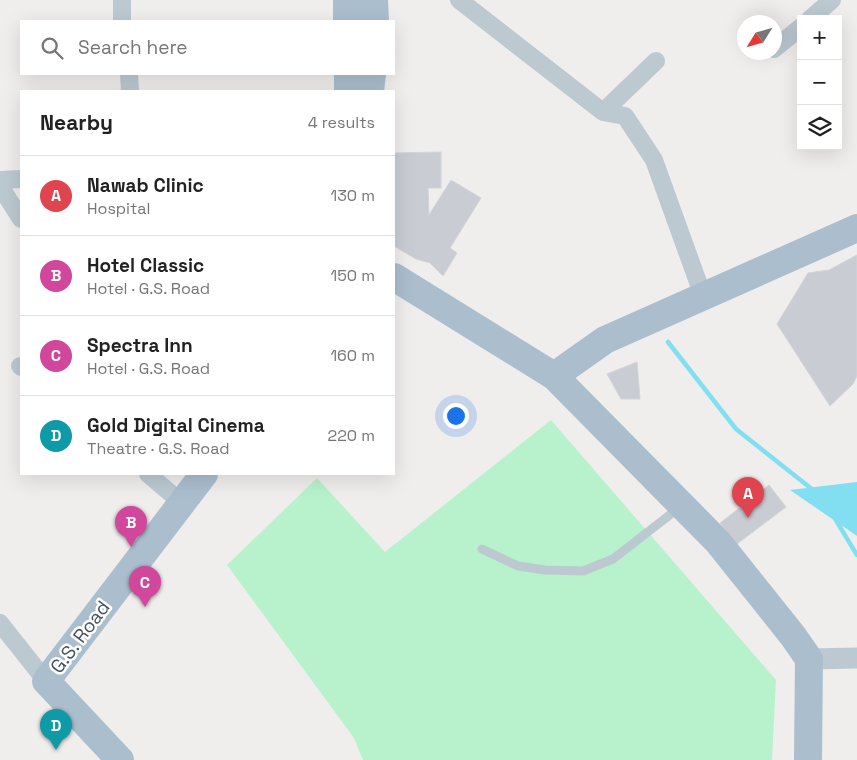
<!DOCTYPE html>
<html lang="en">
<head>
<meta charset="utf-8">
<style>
  body { margin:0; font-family:"Space Grotesk",sans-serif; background:#f2f2f2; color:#222 }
  .controls { position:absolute; right:15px; top:15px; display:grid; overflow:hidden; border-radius:0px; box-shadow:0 5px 20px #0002 }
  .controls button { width:45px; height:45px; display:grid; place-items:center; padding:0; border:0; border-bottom:1px solid #e0e0e0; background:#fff; color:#222; font:25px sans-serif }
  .compass { position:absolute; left:737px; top:15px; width:45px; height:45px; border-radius:50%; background:#fff; box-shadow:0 5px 20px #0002; rotate:233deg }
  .you { position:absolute; left:455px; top:415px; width:18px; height:18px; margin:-12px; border:4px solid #fff; border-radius:50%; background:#1a73e8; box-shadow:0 0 0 8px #1a73e833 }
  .badge { display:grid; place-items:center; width:32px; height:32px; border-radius:50%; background:#db2777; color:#fff; font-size:16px; font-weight:700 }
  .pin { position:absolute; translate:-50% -41px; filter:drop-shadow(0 1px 2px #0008) }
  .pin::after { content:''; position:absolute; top:26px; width:18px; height:15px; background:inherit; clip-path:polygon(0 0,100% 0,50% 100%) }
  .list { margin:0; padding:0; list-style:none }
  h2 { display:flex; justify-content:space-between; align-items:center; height:65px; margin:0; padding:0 20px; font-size:21px }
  h2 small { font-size:16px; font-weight:400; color:#767676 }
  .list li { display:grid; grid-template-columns:32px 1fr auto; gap:15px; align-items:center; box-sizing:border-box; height:80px; padding:0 20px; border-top:1px solid #e0e0e0 }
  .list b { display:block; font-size:19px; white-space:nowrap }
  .list p { margin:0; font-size:16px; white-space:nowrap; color:#767676 }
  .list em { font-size:16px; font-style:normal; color:#767676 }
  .icon { flex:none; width:28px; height:28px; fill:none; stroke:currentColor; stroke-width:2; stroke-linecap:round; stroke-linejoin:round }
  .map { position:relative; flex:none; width:857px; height:760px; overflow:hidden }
  .search { position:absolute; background:#fff; box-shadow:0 5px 20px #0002; left:20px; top:20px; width:375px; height:55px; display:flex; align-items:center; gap:12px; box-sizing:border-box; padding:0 18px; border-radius:0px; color:#767676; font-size:19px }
  .panel { position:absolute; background:#fff; box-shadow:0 5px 20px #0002; left:20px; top:90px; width:375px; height:385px; border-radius:0px }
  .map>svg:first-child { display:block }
  .garden { fill:#b8f2cc }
  .water { fill:#82dff2 }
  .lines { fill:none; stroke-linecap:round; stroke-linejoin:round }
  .stream { stroke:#82dff2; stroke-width:4.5 }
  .building { fill:#c9ccd3; stroke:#d1d4d9 }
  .service { stroke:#bcc9d1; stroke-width:9 }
  .minor { stroke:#bcc9d1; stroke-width:18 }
  .tertiary { stroke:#bcc9d1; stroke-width:21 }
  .primary { stroke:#abbece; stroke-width:28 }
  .labels { text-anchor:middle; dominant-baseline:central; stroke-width:5; stroke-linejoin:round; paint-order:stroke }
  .street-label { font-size:19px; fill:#44525c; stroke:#fff }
</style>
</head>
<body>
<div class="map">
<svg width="857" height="760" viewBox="0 0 857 760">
  <rect width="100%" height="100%" fill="#f0eded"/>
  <path class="garden" d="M551,420L776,680L772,760H363L354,738L227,565L317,478L385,552Z"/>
  <path class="water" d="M857,482V536L790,490Z"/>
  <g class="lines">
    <path class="stream" d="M668,342L736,429L813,490
      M834,517L857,555"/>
  </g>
  <path class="building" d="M441,152V188H428L429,215L451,180L481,198L450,248L457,253L443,276L430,263L416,259L394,246V153Z
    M857,255V376L853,384L830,406L777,324L808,273L829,270Z
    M637,362L640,399H621L607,374Z
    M769,485L786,507L737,544L720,523Z"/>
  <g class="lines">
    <path class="service" d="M482,549L518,566L545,570L583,571L613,559L680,507"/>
    <path class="minor" d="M122,0V21
      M459,0L603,112L656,61
      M810,19L832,0
      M774,49L801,27
      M129,74L130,91
      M603,112L625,116L654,160L703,296
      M0,180L21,179
      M0,186L21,219
      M20,366L21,367
      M148,474L182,503
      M0,623L46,681"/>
    <path class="tertiary" d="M809,659L857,658"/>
    <path class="primary" d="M347,0V21
      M374,0L375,21
      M348,74V91
      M370,91L372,74
      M394,277L554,376L718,542L793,636L809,659L808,760
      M554,376L605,340L857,228
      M120,760L46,681L204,474"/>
  </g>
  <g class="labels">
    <g class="street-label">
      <text transform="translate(80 637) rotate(-53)">G.S. Road</text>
    </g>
  </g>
</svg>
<div class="controls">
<button>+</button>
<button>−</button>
<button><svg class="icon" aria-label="layers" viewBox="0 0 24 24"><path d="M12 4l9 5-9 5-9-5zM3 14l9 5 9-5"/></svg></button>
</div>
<svg class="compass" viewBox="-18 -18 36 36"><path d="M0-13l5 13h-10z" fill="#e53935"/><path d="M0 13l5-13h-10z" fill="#767676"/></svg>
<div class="you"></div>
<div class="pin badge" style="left:748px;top:518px;background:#e0444e">A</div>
<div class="pin badge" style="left:131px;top:547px;background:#d1479c">B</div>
<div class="pin badge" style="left:145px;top:607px;background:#d1479c">C</div>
<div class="pin badge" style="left:56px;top:750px;background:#0f9aa8">D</div>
<div class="search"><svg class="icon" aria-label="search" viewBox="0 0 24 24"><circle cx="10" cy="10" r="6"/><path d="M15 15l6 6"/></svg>Search here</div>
<section class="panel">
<h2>Nearby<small>4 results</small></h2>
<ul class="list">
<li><span class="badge" style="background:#e0444e">A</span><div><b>Nawab Clinic</b><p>Hospital</p></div><em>130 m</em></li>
<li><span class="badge" style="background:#d1479c">B</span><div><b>Hotel Classic</b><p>Hotel · G.S. Road</p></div><em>150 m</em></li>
<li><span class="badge" style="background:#d1479c">C</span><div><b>Spectra Inn</b><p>Hotel · G.S. Road</p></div><em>160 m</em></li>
<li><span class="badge" style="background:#0f9aa8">D</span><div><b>Gold Digital Cinema</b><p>Theatre · G.S. Road</p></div><em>220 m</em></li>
</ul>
</section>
</div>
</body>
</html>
